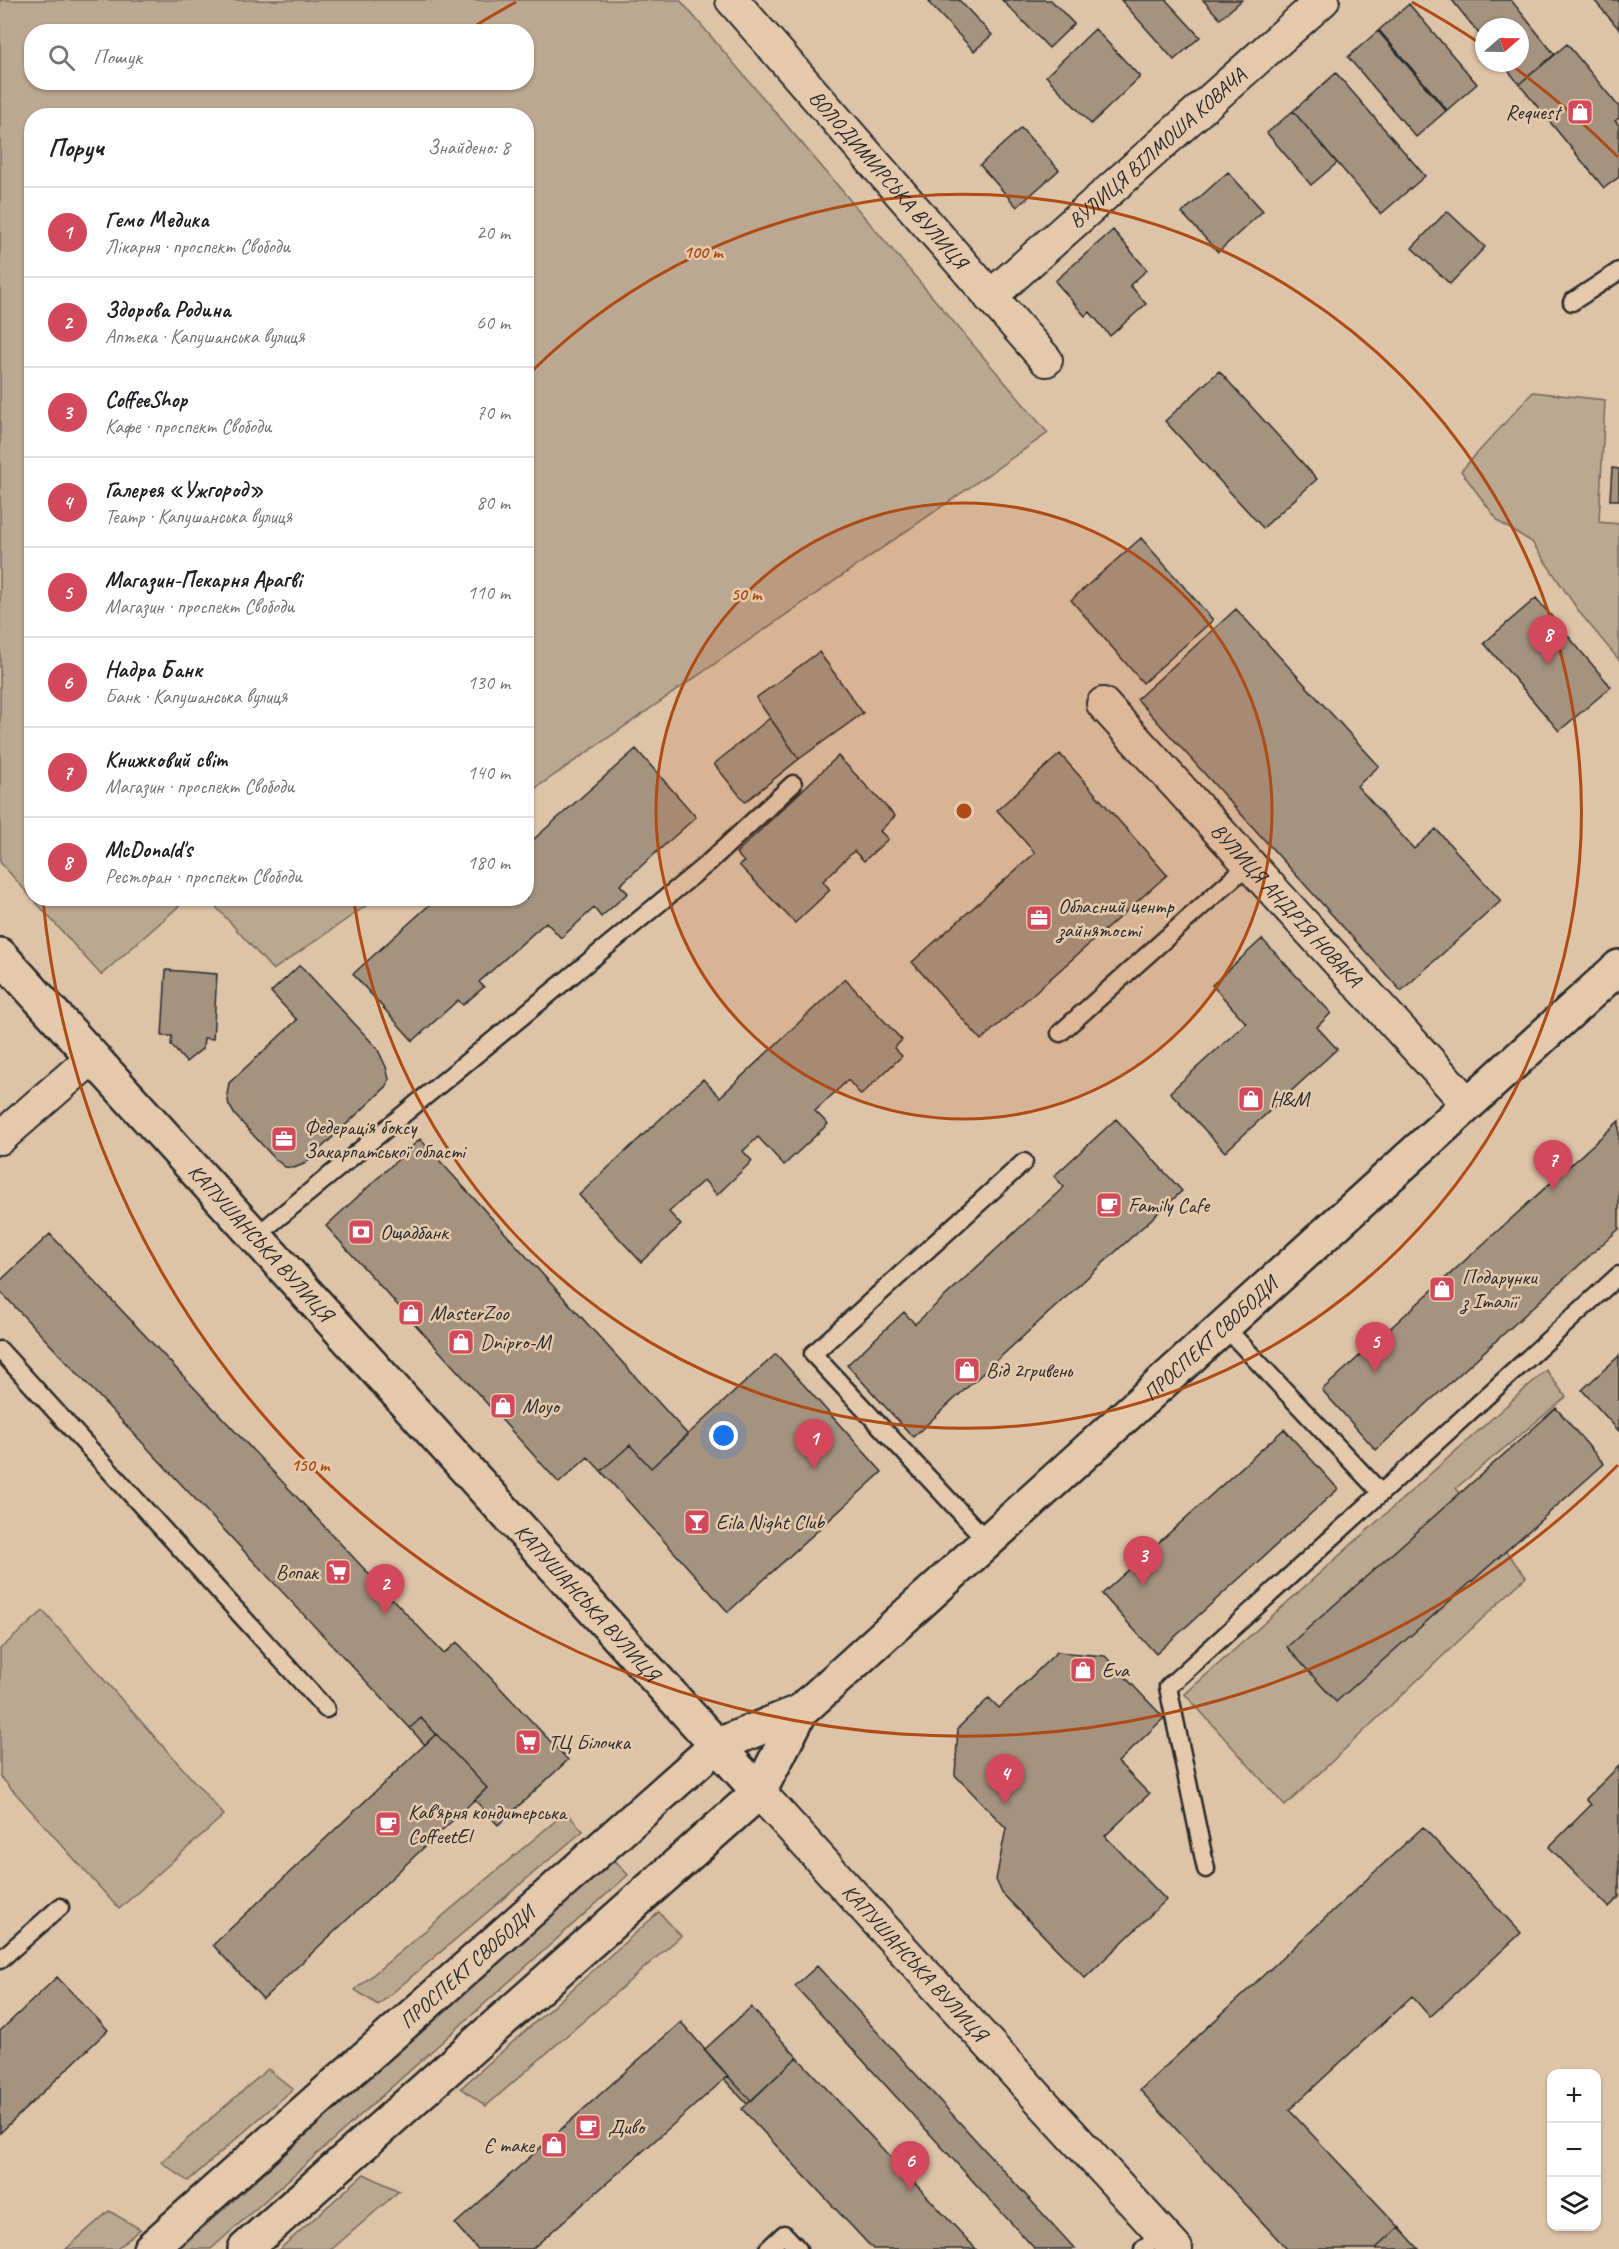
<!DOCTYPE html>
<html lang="uk">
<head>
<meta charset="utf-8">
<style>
  body { margin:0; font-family:Caveat,sans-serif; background:#f6f6f6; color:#202124 }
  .controls { position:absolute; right:18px; bottom:18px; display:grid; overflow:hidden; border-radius:12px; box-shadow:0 2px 4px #0004 }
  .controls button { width:54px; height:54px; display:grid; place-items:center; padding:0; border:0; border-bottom:2px solid #e0e0e0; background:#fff; color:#202124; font:30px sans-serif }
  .compass { position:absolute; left:1475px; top:18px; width:54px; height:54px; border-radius:50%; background:#fff; box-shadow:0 2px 4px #0004; rotate:70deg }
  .you { position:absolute; left:724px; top:1436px; width:21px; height:21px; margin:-15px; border:4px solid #fff; border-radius:50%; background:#1a73e8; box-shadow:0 0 0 9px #1a73e833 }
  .badge { display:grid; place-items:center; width:39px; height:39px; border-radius:50%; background:#d1495b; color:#fff; font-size:20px; font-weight:700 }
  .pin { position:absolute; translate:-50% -50px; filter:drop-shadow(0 2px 3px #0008) }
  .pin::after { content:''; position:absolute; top:32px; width:21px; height:18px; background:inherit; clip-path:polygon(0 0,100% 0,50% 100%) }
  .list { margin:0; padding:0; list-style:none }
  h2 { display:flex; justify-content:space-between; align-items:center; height:78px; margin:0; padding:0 24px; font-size:26px }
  h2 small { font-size:20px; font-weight:400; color:#757577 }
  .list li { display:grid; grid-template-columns:39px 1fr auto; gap:18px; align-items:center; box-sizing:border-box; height:90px; padding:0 24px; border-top:2px solid #e0e0e0 }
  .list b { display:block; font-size:22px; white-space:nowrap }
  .list p { margin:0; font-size:20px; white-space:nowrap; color:#757577 }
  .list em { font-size:20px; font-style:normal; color:#757577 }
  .icon { flex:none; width:33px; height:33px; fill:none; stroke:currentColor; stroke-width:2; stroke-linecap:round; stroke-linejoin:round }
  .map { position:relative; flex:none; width:1619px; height:2249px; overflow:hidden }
  .search { position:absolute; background:#fff; box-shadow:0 2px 4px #0004; left:24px; top:24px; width:510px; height:66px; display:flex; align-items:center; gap:15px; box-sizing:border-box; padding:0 21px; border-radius:24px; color:#757577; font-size:22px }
  .panel { position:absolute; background:#fff; box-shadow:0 2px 4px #0004; left:24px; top:108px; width:510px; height:798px; border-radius:24px }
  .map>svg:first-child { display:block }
  .green { fill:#bca790; stroke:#74695e; stroke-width:1.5; fill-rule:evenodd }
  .building { fill:#a59380; stroke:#2b2b2b; stroke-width:1.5 }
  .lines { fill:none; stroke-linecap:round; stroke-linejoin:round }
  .service-casing { stroke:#2b2b2b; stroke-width:21 }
  .minor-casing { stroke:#2b2b2b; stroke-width:36 }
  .tertiary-casing { stroke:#2b2b2b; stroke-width:38 }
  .secondary-casing { stroke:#2b2b2b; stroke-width:38 }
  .service { stroke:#e4c9ac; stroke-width:16 }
  .minor { stroke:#e4c9ac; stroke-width:32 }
  .tertiary { stroke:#e4c9ac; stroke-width:33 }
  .secondary { stroke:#e4c9ac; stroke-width:33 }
  .ring { fill:none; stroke:#af4b15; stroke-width:3 }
  .labels { text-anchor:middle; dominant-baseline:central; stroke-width:5; stroke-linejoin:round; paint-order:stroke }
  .poi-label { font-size:21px; fill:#2b2b2b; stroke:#e4c9ac; text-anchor:start }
  .street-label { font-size:21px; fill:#2b2b2b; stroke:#e4c9ac }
  .centre { fill:#af4b15; stroke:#e4c9ac; stroke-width:3 }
  .ring-label { font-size:18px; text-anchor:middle; font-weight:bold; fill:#af4b15; stroke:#e4c9ac; stroke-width:5; stroke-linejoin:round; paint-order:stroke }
</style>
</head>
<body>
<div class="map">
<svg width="1619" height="2249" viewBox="0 0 1619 2249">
  <rect width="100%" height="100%" fill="#ddc3a7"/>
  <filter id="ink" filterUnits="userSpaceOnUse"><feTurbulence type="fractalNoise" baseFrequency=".0167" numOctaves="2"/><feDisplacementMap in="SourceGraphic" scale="12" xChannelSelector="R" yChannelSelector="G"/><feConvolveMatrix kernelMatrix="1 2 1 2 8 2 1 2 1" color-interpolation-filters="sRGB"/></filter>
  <g filter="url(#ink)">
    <path class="green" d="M0,0H680L1048,433L527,794L526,116H32L31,897L0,862ZM32,32H526V82H32Z
      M1533,392L1605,400L1599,522L1619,524V660L1580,613L1532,542L1499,522L1461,471Z
      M33,899H187L101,975Z
      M209,899H376L273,970Z
      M1546,1370L1566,1397L1456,1488L1526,1577L1285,1806L1185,1694Z
      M43,1611L224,1815L119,1909L0,1776V1649Z
      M566,1812L583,1831L378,2005L355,1990Z
      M614,1859L628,1875L211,2249H179Z
      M659,1912L681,1936L486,2106L461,2088Z
      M268,2069L293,2089L188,2181L161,2162Z
      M364,2174L399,2191L332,2249H280Z
      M109,2211L140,2229L117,2249H66Z"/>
    <path class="building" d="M932,0H959L992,35L974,51L929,3Z
      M1002,0H1051L1074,24L1049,48Z
      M1121,0H1166L1200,37L1174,60Z
      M1203,0H1242L1220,19Z
      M1452,0H1511L1555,55L1519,84L1502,63H1520V27H1484V40Z
      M1594,0H1619V29Z
      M1409,4L1477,84L1447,110L1379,30Z
      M1095,29L1140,77L1091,124L1046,76Z
      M1378,31L1446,111L1416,137L1348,57Z
      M1567,44L1619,107V118L1615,121L1619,125V177L1604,188L1519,84Z
      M1336,73L1425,176L1381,214L1293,111Z
      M1293,111L1337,163L1311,185L1267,133Z
      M1021,128L1059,170L1017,207L980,165Z
      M1228,172L1263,211L1218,252L1182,213Z
      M1447,211L1485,247L1450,284L1412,248Z
      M1113,230L1147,270L1130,285L1146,304L1110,336L1090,312L1085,316L1055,281Z
      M1219,371L1317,479L1263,528L1165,421Z
      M1612,468L1619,469V500H1610Z
      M1141,538L1213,620L1143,683L1071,600Z
      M1536,598L1611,687L1559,731L1484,643Z
      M1236,609L1379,766L1357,786L1414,849L1436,829L1501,901L1401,991L1137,699Z
      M819,652L863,713L799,759L756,698Z
      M770,718L799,759L745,802L714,764Z
      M636,749L696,817L620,885L628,893L601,917L594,908L561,938L546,922L479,982L484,987L463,1005L458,1000L413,1041L353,974L437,898H526V846Z
      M1060,754L1167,875L981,1040L912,962L1035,853L997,810Z
      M838,756L895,816L880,831L888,839L864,861L854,851L823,881L830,890L795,923L739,865L744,862L736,853Z
      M1262,939L1331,1013L1317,1027L1337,1049L1225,1152L1170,1092L1246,1023L1212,985Z
      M300,965L377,1048L386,1067L389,1079L387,1086L304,1164L294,1168L285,1167L275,1159L235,1115L229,1105L227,1095L229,1083L297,1020L271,992Z
      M166,970L217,974L213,1039L204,1038L203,1048L186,1062L171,1045L172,1036H162Z
      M845,979L902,1040L894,1048L902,1056L861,1095L848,1080L815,1111L828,1124L784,1165L758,1137L743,1151L752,1161L717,1195L704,1180L669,1212L681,1225L641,1262L579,1195L703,1079L720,1097Z
      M1116,1119L1182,1191L913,1437L847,1365L904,1312L915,1324L1064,1187L1054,1176Z
      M1619,1121V1229L1376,1450L1322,1390Z
      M420,1139L688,1435L651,1468L630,1445L601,1471L588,1457L559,1483L326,1226Z
      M50,1234L444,1654L457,1642L568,1760L498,1825L475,1800L487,1788L421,1718L410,1728L0,1291V1281Z
      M776,1354L882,1472L728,1612L601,1471L630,1445L651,1468Z
      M1619,1356V1431L1582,1390Z
      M1556,1408L1604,1464L1336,1702L1287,1647Z
      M1284,1429L1338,1489L1156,1654L1102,1594Z
      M1057,1652L1105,1656L1164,1718L1118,1762L1149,1794L1105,1836L1166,1900L1085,1978L1002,1893L996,1880L1006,1828L955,1775L958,1728L989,1698L999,1708Z
      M421,1718L436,1734L425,1745L410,1728Z
      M436,1734L487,1788L263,1999L213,1945Z
      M1619,1766V1897L1609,1907L1549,1847L1591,1805L1586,1799Z
      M1423,1827L1521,1933L1430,2017L1412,1996L1289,2110L1399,2227L1375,2249H1287L1140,2090Z
      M817,1966L1075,2249H1035L795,1986Z
      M57,1977L108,2030L0,2133V2031Z
      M751,2007L797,2057L751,2101L704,2050Z
      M681,2022L728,2076L532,2249H477L455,2224Z
      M797,2057L976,2249H873L742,2109Z
      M728,2076L751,2101L747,2104L724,2079Z
      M1399,2227L1419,2249H1375Z"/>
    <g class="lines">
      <defs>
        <path id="service" d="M1572,302L1619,271
          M1060,1033L1249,864
          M255,1237L708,863L793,784
          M0,1350L326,1709
          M1381,1493L1619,1275
          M987,1541L813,1354L1024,1162
          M1206,1869L1168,1687L1381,1493L1224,1326
          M0,1960L60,1907
          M768,2249L784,2234L798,2249
          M1143,2249L1161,2233"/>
        <g id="minor">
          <path id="s1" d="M732,0L1046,360"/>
          <path id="s2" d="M990,297L1323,0"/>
          <path id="s3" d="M1103,704L1468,1104"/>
          <path d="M0,1138L93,1057"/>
          <path id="s4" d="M759,1792L1176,2249"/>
        </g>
        <g id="tertiary">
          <path id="s5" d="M0,955L759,1792"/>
        </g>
        <g id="secondary">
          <path id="s6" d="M150,2249L716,1746L801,1711"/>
          <path id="s7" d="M245,2249L759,1792L801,1711L1619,967"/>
        </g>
      </defs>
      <use href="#service" class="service-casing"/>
      <use href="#minor" class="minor-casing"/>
      <use href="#tertiary" class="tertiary-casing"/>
      <use href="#secondary" class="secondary-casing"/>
      <use href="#service" class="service"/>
      <use href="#minor" class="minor"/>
      <use href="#tertiary" class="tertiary"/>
      <use href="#secondary" class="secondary"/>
    </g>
  </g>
  <circle cx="964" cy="811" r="308" fill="#af4b15" fill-opacity=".12"/>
  <g class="ring">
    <circle cx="964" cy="811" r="308"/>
    <path d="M528 375A617 617 0 1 1 354 902"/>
    <path d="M1618 1465A925 925 0 0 1 43 900M467 31A925 925 0 0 1 516 2M1412 2A925 925 0 0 1 1481 44M1514 67A925 925 0 0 1 1618 157"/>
  </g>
  <defs>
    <symbol id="shop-square" viewBox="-11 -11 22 22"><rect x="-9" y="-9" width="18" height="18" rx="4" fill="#d1495b" stroke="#e4c9ac"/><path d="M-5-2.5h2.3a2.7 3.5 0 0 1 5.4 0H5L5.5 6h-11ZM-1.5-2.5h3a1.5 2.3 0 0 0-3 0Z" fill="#fff"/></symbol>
    <symbol id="office-square" viewBox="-11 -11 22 22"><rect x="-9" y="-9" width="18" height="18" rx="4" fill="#d1495b" stroke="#e4c9ac"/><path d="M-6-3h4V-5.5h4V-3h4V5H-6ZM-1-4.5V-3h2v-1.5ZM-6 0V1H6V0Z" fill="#fff"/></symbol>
    <symbol id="cafe-square" viewBox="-11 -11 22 22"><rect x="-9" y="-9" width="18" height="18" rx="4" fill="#d1495b" stroke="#e4c9ac"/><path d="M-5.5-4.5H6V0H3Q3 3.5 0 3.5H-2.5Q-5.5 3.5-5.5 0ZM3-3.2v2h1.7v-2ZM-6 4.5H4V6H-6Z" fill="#fff"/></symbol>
    <symbol id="bank-square" viewBox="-11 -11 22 22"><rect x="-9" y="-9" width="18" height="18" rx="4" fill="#d1495b" stroke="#e4c9ac"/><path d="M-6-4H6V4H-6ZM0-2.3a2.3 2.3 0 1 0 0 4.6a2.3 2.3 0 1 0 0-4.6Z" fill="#fff"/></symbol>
    <symbol id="bar-square" viewBox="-11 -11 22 22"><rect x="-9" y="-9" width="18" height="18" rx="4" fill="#d1495b" stroke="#e4c9ac"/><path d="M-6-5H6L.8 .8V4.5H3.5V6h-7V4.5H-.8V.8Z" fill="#fff"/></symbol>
    <symbol id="supermarket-square" viewBox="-11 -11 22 22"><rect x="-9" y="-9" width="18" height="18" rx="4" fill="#d1495b" stroke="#e4c9ac"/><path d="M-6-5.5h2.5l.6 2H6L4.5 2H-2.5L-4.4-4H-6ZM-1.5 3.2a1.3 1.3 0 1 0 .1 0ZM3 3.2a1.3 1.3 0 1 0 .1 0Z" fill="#fff"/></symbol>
  </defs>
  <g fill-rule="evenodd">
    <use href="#shop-square" x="1565" y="97" width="30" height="30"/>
    <use href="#office-square" x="1024" y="903" width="30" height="30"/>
    <use href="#shop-square" x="1236" y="1084" width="30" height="30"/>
    <use href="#office-square" x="269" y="1124" width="30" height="30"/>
    <use href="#cafe-square" x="1094" y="1190" width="30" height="30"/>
    <use href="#bank-square" x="346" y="1217" width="30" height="30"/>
    <use href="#shop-square" x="1427" y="1274" width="30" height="30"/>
    <use href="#shop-square" x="396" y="1298" width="30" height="30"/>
    <use href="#shop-square" x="446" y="1327" width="30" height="30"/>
    <use href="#shop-square" x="952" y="1355" width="30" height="30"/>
    <use href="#shop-square" x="488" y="1391" width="30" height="30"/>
    <use href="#bar-square" x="682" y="1507" width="30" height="30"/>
    <use href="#supermarket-square" x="323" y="1557" width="30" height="30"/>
    <use href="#shop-square" x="1068" y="1655" width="30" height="30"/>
    <use href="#supermarket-square" x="513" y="1727" width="30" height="30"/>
    <use href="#cafe-square" x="373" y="1809" width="30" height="30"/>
    <use href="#cafe-square" x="573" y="2112" width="30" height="30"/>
    <use href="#shop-square" x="539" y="2130" width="30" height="30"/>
  </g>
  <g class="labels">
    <g class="poi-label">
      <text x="1560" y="112" text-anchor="end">Request</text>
      <text x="1058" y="906">Обласний центр<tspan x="1058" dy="24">зайнятості</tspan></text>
      <text x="1270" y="1099">H&amp;M</text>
      <text x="304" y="1127">Федерація боксу<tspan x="304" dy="24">Закарпатської області</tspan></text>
      <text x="1128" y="1205">Family Cafe</text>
      <text x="380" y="1232">Ощадбанк</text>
      <text x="1462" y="1277">Подарунки<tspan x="1462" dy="24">з Італії</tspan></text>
      <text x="430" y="1313">MasterZoo</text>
      <text x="480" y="1342">Dnipro-M</text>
      <text x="986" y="1370">Від 2гривень</text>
      <text x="522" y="1406">Moyo</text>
      <text x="716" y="1522">Eila Night Club</text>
      <text x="318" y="1572" text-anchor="end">Вопак</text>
      <text x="1102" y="1670">Eva</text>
      <text x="548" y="1742">ТЦ Білочка</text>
      <text x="408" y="1812">Кав'ярня кондитерська<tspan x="408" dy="24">CoffeetEl</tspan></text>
      <text x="608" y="2127">Диво</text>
      <text x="534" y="2145" text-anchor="end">Є таке</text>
    </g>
    <g class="street-label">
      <text stroke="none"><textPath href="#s2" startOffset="224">ВУЛИЦЯ ВІЛМОША КОВАЧА</textPath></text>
      <text stroke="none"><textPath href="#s1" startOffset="238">ВОЛОДИМИРСЬКА ВУЛИЦЯ</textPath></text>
      <text stroke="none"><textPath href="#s3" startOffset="272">ВУЛИЦЯ АНДРІЯ НОВАКА</textPath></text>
      <text stroke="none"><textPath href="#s5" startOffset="388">КАПУШАНСЬКА ВУЛИЦЯ</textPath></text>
      <text stroke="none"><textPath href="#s7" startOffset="1332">ПРОСПЕКТ СВОБОДИ</textPath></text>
      <text stroke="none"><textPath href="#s5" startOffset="874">КАПУШАНСЬКА ВУЛИЦЯ</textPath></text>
      <text stroke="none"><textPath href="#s4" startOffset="231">КАПУШАНСЬКА ВУЛИЦЯ</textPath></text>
      <text stroke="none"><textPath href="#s6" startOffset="424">ПРОСПЕКТ СВОБОДИ</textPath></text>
    </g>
  </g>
  <circle cx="964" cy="811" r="9" class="centre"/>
  <g class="ring-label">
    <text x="703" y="258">100 m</text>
    <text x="746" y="600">50 m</text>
    <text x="310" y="1471">150 m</text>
  </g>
</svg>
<div class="controls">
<button>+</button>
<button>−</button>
<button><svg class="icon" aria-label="layers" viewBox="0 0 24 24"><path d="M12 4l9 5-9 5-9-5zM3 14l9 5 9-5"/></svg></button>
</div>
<svg class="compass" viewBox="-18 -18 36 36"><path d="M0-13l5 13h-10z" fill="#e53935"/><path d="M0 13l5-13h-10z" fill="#757577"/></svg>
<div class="you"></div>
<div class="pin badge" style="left:814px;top:1469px">1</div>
<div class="pin badge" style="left:385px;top:1614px">2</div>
<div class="pin badge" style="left:1143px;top:1586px">3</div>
<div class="pin badge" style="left:1005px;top:1804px">4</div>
<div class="pin badge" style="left:1375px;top:1372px">5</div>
<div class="pin badge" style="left:910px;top:2191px">6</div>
<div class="pin badge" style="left:1553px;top:1190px">7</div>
<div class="pin badge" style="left:1548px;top:665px">8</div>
<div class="search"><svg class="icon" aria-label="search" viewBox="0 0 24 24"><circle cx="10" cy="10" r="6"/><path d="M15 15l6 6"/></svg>Пошук</div>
<section class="panel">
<h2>Поруч<small>Знайдено: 8</small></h2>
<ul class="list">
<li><span class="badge">1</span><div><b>Гемо Медика</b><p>Лікарня · проспект Свободи</p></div><em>20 m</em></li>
<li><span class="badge">2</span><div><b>Здорова Родина</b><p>Аптека · Капушанська вулиця</p></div><em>60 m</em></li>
<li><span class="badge">3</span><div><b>CoffeeShop</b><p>Кафе · проспект Свободи</p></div><em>70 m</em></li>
<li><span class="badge">4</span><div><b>Галерея «Ужгород»</b><p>Театр · Капушанська вулиця</p></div><em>80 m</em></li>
<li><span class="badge">5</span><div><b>Магазин-Пекарня Арагві</b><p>Магазин · проспект Свободи</p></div><em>110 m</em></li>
<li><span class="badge">6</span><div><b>Надра Банк</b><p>Банк · Капушанська вулиця</p></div><em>130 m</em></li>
<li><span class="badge">7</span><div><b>Книжковий світ</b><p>Магазин · проспект Свободи</p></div><em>140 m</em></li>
<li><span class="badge">8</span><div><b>McDonald's</b><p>Ресторан · проспект Свободи</p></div><em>180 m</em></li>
</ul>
</section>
</div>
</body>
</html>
